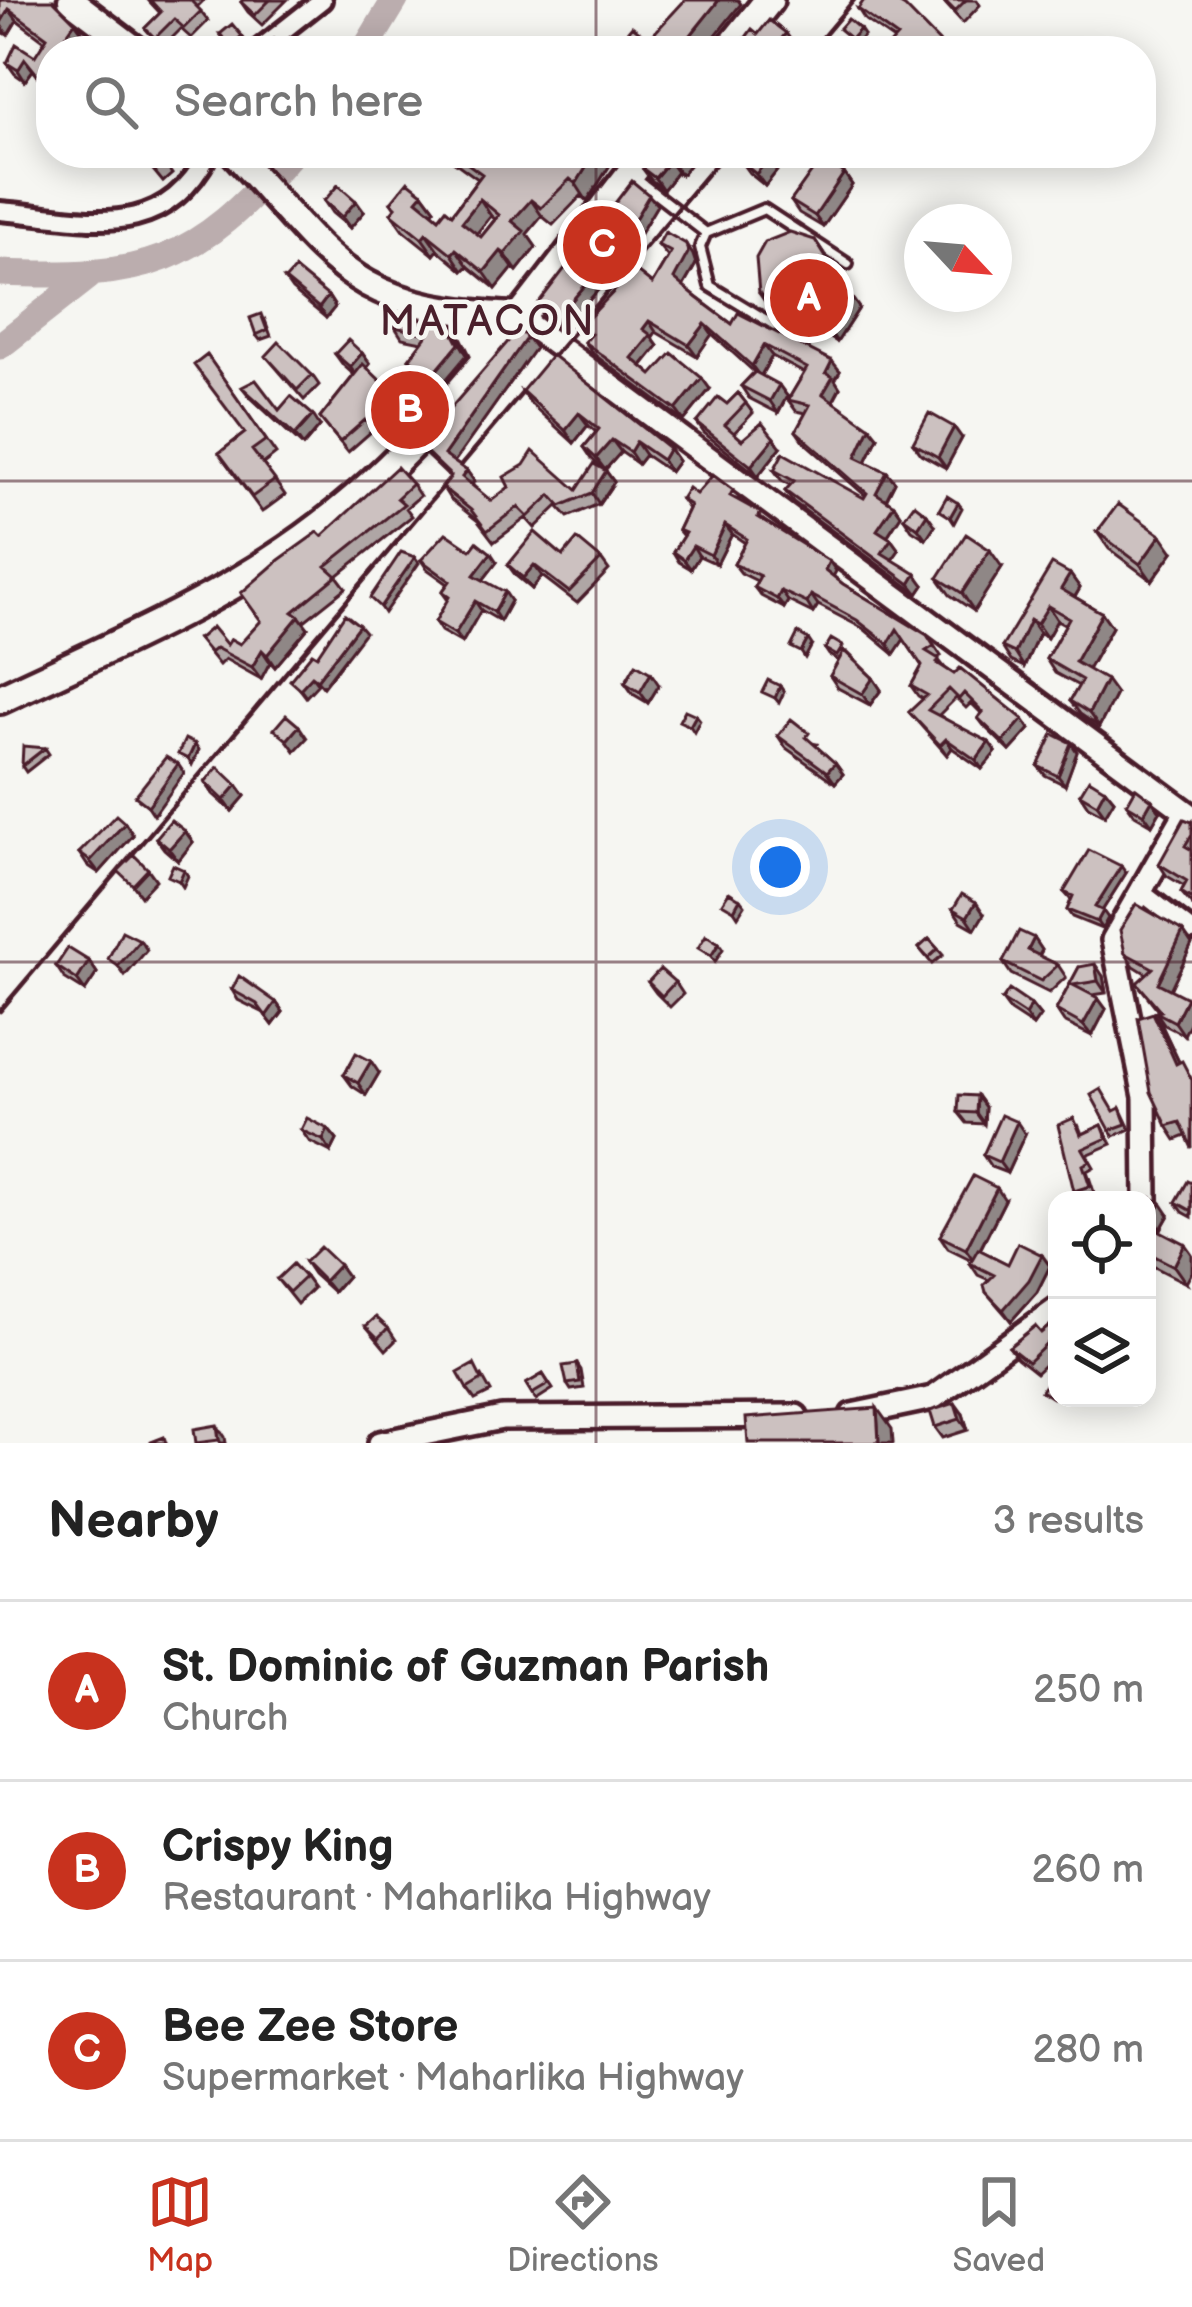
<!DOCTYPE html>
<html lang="en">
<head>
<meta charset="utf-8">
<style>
  body { margin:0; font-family:"Balsamiq Sans",sans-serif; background:#f6f6f6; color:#222 }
  .controls { position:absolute; right:36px; bottom:36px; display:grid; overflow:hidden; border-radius:24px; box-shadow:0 6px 30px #0003 }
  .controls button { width:108px; height:108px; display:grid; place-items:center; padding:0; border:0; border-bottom:3px solid #e0e0e0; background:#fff; color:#222; font:60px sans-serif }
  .compass { position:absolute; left:904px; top:204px; width:108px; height:108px; border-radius:50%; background:#fff; box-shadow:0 6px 30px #0003; rotate:116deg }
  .you { position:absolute; left:780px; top:867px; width:42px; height:42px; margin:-30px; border:9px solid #fff; border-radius:50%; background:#1a73e8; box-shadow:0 0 0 18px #1a73e833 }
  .badge { display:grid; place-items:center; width:78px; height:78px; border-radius:50%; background:#c8321e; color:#fff; font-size:39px; font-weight:700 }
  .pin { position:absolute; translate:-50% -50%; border:6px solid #fff; box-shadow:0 3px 12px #0006 }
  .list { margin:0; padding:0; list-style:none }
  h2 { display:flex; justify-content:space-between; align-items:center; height:156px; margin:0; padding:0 48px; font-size:51px }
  h2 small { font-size:39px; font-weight:400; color:#767676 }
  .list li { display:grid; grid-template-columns:78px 1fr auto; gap:36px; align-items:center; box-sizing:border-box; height:180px; padding:0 48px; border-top:3px solid #e0e0e0 }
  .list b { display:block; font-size:45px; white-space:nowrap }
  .list p { margin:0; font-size:39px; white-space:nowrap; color:#767676 }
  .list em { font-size:39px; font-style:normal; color:#767676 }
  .icon { flex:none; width:66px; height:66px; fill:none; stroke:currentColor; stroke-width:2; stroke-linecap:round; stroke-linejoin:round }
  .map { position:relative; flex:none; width:1192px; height:1443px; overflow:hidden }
  .search { position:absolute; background:#fff; box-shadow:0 6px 30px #0003; left:36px; right:36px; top:36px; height:132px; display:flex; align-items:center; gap:30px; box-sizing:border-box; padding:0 42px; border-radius:48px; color:#767676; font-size:45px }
  .sheet { height:696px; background:#fff }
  nav { display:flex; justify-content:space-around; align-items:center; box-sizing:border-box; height:168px; border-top:3px solid #e0e0e0; background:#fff; font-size:33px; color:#767676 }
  nav a { display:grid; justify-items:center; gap:6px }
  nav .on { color:#c8321e }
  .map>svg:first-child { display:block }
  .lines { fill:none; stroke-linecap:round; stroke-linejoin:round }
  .river { stroke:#bbadae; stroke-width:27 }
  .service-casing { stroke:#4a1f2b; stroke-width:16 }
  .minor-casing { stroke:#4a1f2b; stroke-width:26 }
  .tertiary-casing { stroke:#4a1f2b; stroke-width:30 }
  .primary-casing { stroke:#4a1f2b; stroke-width:33 }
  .trunk-casing { stroke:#4a1f2b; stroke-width:36 }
  .service { stroke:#f6f6f2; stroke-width:8 }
  .minor { stroke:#f6f6f2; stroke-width:16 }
  .tertiary { stroke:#f6f6f2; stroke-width:21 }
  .primary { stroke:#f6f6f2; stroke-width:24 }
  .trunk { stroke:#f6f6f2; stroke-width:27 }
  .rail { stroke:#4a1f2b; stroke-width:4.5 }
  .wall { fill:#afa6a5; stroke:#4a1f2b; stroke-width:3; fill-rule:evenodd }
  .shaded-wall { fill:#8f8786; stroke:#4a1f2b; stroke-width:3 }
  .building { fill:#ccc1c0; stroke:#4a1f2b; stroke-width:3; fill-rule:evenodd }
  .grid { fill:none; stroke:#4a1f2b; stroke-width:3; stroke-opacity:0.55 }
  .labels { text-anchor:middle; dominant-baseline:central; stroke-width:9; stroke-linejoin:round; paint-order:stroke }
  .quarter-label { font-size:42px; letter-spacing:3px; fill:#4a1f2b; stroke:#f6f6f2 }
</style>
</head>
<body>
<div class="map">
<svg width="1192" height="1443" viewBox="0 0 1192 1443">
  <rect width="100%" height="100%" fill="#f6f6f2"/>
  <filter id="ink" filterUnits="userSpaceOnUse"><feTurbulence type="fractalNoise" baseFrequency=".00833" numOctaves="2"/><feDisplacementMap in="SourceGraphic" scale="24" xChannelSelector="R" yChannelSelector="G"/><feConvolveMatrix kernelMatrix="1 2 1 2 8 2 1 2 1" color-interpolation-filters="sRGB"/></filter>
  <g filter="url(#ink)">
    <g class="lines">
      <path class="river" d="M364,51L395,0
        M0,273C147,279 194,265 292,153
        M0,346L88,277"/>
      <defs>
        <path id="service" d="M636,179L706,233
          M796,338L710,286L700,247L706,233L764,209L848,264"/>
        <path id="minor" d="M257,51L322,0
          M0,211C86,218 161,245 209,153
          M1140,891L1192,931"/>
        <path id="tertiary" d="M517,316L1192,816
          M1146,1200L1145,1097L1113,940L1186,812
          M852,1415L933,1398L1057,1309
          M380,1443L502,1418L796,1416"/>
        <path id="primary" d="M71,0L138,51
          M234,153C339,268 351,308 517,316
          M464,313L485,355"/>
        <path id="trunk" d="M728,51L769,0
          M0,699C110,647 225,600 322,525C449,429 548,277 647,153"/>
      </defs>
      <use href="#service" class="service-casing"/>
      <use href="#minor" class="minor-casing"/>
      <use href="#tertiary" class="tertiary-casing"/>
      <use href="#primary" class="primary-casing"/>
      <use href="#trunk" class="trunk-casing"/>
      <use href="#service" class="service"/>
      <use href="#minor" class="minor"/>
      <use href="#tertiary" class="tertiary"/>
      <use href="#primary" class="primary"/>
      <use href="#trunk" class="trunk"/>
      <path class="rail" d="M811,51L854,0
        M0,1011L725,153"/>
    </g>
    <path class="wall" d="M0,0L75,22L83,33L51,51V88L49,90L33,70L25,81L15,74L7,63L35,56L45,41L17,20L8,35L0,31Z
      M148,0H204L197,7L208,21L191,38L181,29L162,48L145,28L160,13Z
      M243,0H287L262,25L248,12L241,2Z
      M942,0H977L980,5L963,23Z
      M858,9L948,51L894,40L865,20Z
      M220,34L242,36L246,42L234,51Z
      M149,153H175L164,163L172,174L163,182L144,159Z
      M442,153H622L610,165L587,201L581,196L553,225L542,216L527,234L536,247L517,271L513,268L496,289L468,266L463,271L438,250L434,255L403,230L391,213L395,208L391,202L423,193L435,209L432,213L439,218L452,214L478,179ZM491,216L495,219L481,237L477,234Z
      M699,153L681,175L677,172L663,190L651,180L643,169Z
      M750,153H791L765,186L749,173L741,162Z
      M818,153H848L836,167L844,173L852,185L823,227L799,213L791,201L823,157Z
      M324,201L364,212L350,228L332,213Z
      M657,205L623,262L652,284L668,257L658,245L693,255L696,264L683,287L732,324L840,371L835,380L840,388L833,401L878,437L866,462L887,472L895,482L886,499L901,515L887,537L899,550L892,560L924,585L918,594L793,502L785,491L790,485L782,481L774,470L864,498L866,496L803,441L796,431L806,413L796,411L788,400L804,373L772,356L761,375L787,396L778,413L749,398L741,386L754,372L712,334L697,356L656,332L652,338L658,346L642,366L652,375L710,389L684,421L592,353L584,342L589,337L581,326L620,286L608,278L563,331L544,317L536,306Z
      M815,240L843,282L841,284L859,308L837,342L810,326H792L775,316L759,293Z
      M285,280L328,296L335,307L326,318L292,290Z
      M445,317L467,355L440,387L417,370L409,359L422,342L402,338L395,327Z
      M265,320L271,336L260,340L256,335Z
      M527,337L535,348L454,462L467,471L474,481L472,485L491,501L577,490L604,470L592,459L584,447L596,432L588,425L574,443L531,404L522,391L669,448L678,461L670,472L645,455L638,464L621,452L605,470L614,482L599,504L568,517L558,506L535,528L526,518L494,542L478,521L450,499L443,488L450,478L426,455L419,445Z
      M362,353L370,364L367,368L385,385L411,371L419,382L399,407L404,414L381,438L373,430L348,452L320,418L354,375L343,365L335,354Z
      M207,355L276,454L263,464L285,495L262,512L219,453L245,433Z
      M266,356L312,375L319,385L304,400Z
      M242,387L279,410L320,426L303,446L250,397Z
      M738,393L753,413L734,433L742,440L781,447L758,476L704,433L697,423L727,404Z
      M962,438L946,468L921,454L913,443Z
      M412,484L420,496L406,508L412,516L337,576L346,588L303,622L308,628L275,667L270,662L261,679L225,659L219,665L198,639L227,645L240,644L261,621L322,536Z
      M681,499H739V501L767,523L829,561L836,571L833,576L843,584L927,635L941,656L937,658L945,668L1030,729L1010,751L985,727L978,718L981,713L971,703L966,708L956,698L939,715L996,752L982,769L952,748L947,755L909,712L923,699L918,696L911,686L922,666L904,639L894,654L864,629L818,605L813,613L788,601L784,608L761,596L754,587L757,581L741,573L734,564L745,543L732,534L717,564L699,556L691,569L679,562L673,552L683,536L678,530L688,509Z
      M904,518L935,525L926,539L912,530Z
      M1097,532L1173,552L1152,581L1109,549Z
      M471,550L497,562L483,580L511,601L500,621L481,610L462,643L441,631L435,622L448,600L442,592L448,584L427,569L421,560Z
      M563,556L601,559L609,570L577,603L542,576L532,589L516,576L508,565Z
      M1002,567L974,611L950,595L938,578Z
      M1070,574L1080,588L1075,597L1102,613L1112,627L1088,670L1116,694L1099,727L1080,714L1070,701L1079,686L1055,673L1046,659L1066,625L1057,620L1047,638L1039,633L1024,667L1011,661L1002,647Z
      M825,649L847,652L873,678L881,690L870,705L838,688L830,676L839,661L829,655Z
      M625,683L659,685L648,703L633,694Z
      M778,736L817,744L816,746L835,763L843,774L835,783L786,748Z
      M1071,743L1077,752L1065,785L1045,775L1038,766Z
      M45,748L49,754L26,772L22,766Z
      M205,782L237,785L245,796L232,811L213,794Z
      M1105,789L1114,800L1105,815L1088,806L1080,794Z
      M1127,804L1160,811L1152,825L1135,815Z
      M1192,822V905L1181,892L1184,886L1167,876L1159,864Z
      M125,823L133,835L99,873L87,865L79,853Z
      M185,831L193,842L178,861L164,849L156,838Z
      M1126,873L1102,911L1108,918L1102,929L1072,917L1067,910L1071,900L1064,892Z
      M953,909L984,914L975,929L961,921Z
      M1183,931L1192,944L1170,989L1184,1035L1165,1025L1156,1012L1159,1011L1137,983L1147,974L1134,966L1125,953Z
      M1034,938L1042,950L1039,956L1058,965L1066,977L1049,993L1011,974L1003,962Z
      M929,939L943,955L932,964L919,948Z
      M89,961L97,973L85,991L64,978L56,966Z
      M1079,967L1103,976L1106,993L1092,995L1106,1009L1092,1036L1064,1022L1056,1010Z
      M648,982H675L683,994L670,1007L656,993Z
      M232,990L276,1002L283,1012L273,1025L264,1013L238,1000Z
      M1002,1000L1031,1005L1040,1016L1033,1026L1010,1011Z
      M1153,1013L1162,1026L1179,1062L1186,1136L1176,1140L1167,1126Z
      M379,1073L366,1095L352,1086L344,1075Z
      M977,1096L985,1107L984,1124L967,1123L958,1112Z
      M1120,1108L1130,1129L1114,1136L1110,1130Z
      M1078,1124L1082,1134L1102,1125L1112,1144L1087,1155L1094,1167L1087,1171L1094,1192L1078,1197L1074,1191Z
      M328,1129L337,1140L331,1152L309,1141L301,1130Z
      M1025,1134L1007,1173L991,1167L983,1155Z
      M1192,1183V1217L1183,1212L1176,1202Z
      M1005,1200L980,1250L1008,1264L1050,1266L1037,1292L1011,1321L986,1292L989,1280L978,1275L970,1263L972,1260L948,1248L940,1236Z
      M1147,1200L1169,1215L1161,1229L1147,1222Z
      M1147,1224L1186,1283L1147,1263Z
      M305,1262L347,1276L333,1292L313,1274Z
      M305,1277L313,1288L297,1304L277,1279Z
      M1057,1320V1353L1036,1373L1017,1358L1009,1347L1041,1333Z
      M366,1326L388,1328L396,1340L386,1350Z
      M577,1364L581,1370L584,1388L571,1390L567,1384Z
      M543,1374L553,1389L536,1400L526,1384Z
      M482,1376L491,1392L475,1400L467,1389Z
      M963,1414L968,1430L943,1438L935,1427Z"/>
    <path class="shaded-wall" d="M719,0H738L741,4L703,51H678Z
      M9,9L17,20L8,35L0,24Z
      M75,22L83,33L71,51H55Z
      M860,29L864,35L855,45L851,39Z
      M786,33L794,45L789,51H772Z
      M25,59L33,70L25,81L18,70Z
      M595,153H602L610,165L587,201L576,184Z
      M682,153H699L681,175L673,164Z
      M773,153H791L765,186L756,174Z
      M831,153H848L835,167L828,156Z
      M669,161L677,172L663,190L655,178Z
      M844,173L852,185L823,227L815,216Z
      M423,193L435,209L428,217L417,200Z
      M649,195L657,205L621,265L614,254Z
      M480,199L491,216L473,238L462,222Z
      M531,200L542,216L527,234L536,247L517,271L505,254L512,221Z
      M356,201L364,212L350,228L342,217Z
      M426,233L438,250L434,255L422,238Z
      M815,240L843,282L836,291L820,269Z
      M686,244L693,255L696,264L681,290L674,279Z
      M456,249L468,266L463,271L452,254Z
      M501,251L513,268L496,289L484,272Z
      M601,267L608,278L563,331L555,320Z
      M843,285L859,308L837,342L821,319Z
      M328,296L335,307L326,318L319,308Z
      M445,317L467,355L440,387L432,376Z
      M649,321L656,332L652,338L658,346L639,369L632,358L643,329Z
      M705,324L712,334L697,356L689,345Z
      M527,337L535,348L452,465L444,455Z
      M764,345L772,356L760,377L752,366Z
      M362,353L370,364L358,378L350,367Z
      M832,361L840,371L835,380L840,388L831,405L823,394L826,373Z
      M411,371L419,382L399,407L404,414L381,438L374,428L390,398Z
      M702,378L710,389L684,421L676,410Z
      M779,385L787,396L778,413L770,401Z
      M579,413L588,425L574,443L565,430Z
      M313,415L320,426L303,446L295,435Z
      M870,427L878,437L863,468L856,457Z
      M954,427L962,438L946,468L938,457Z
      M774,438L781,447L758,476L751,466Z
      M612,440L621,452L605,470L596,458Z
      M636,442L645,455L638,464L630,452Z
      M669,448L678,461L670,472L662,460Z
      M467,471L474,481L470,487L462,477Z
      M606,471L614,482L599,504L592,493Z
      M887,472L895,482L884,504L876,493Z
      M958,503L962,508L954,523L950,517Z
      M894,505L901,515L884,541L877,530Z
      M927,514L935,525L926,539L918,528Z
      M725,525L732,534L717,564L711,555Z
      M1161,535L1173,552L1152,581L1140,564Z
      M891,539L899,550L889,564L882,553Z
      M693,546L699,556L691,569L684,560Z
      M990,550L1002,567L974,611L962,593Z
      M491,553L497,562L480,584L474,575Z
      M415,557L419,563L384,613L380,607Z
      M829,561L836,571L832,579L825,570Z
      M534,565L542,576L532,589L523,578Z
      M916,574L924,585L918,594L910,584Z
      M1070,574L1080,588L1071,603L1061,589Z
      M781,591L788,601L784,608L777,599Z
      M505,592L511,601L500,621L494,612Z
      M811,595L818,605L813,613L807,603Z
      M475,601L481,610L462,643L455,634Z
      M1048,606L1057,620L1047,638L1037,624Z
      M1102,613L1112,627L1084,676L1075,662Z
      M299,616L308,628L275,667L267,655Z
      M1030,620L1039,633L1024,667L1015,653Z
      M359,625L365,632L323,687L317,680Z
      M897,629L904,639L894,654L888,644Z
      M808,639L812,645L805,658L801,652Z
      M262,650L270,662L261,679L252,667Z
      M651,673L659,685L648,703L640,692Z
      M312,676L318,684L306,697L300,689Z
      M873,678L881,690L870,705L862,694Z
      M1106,680L1116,694L1099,727L1089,713Z
      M780,686L784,692L779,703L775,698Z
      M696,715L700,720L694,732L690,726Z
      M1023,719L1030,729L1010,751L1003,742Z
      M299,726L307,738L295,751L287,740Z
      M946,739L952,748L947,755L940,745Z
      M989,742L996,752L982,769L976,760Z
      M1071,743L1077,752L1065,785L1058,776Z
      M195,744L199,750L192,765L188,759Z
      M835,763L843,774L835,783L827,772Z
      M178,764L184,773L154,815L148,806Z
      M237,785L245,796L232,811L224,800Z
      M1105,789L1114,800L1105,815L1097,804Z
      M1152,800L1160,811L1152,825L1144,814Z
      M125,823L133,835L99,873L90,861Z
      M185,831L193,842L178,861L169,849Z
      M1121,866L1126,873L1100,914L1095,907Z
      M148,869L156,880L141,896L133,885Z
      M184,870L188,876L183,887L179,881Z
      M740,899L745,905L738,916L734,910Z
      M976,902L984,914L975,929L967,917Z
      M1103,911L1108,918L1102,929L1097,922Z
      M1183,931L1192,944L1167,996L1158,983Z
      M1034,938L1042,950L1036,961L1028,950Z
      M140,940L147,950L125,976L118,966Z
      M719,943L723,949L715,962L711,956Z
      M89,961L97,973L85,991L77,980Z
      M1095,964L1103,976L1106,993L1098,981Z
      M1098,998L1106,1009L1092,1036L1083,1025Z
      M1187,998L1192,1005V1019L1184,1035L1175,1022Z
      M276,1002L283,1012L273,1025L266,1016Z
      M1031,1005L1040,1016L1033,1026L1025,1015Z
      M1153,1013L1162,1026L1186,1077L1176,1064Z
      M371,1061L379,1073L366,1095L358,1083Z
      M977,1096L985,1107L984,1124L976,1113Z
      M1017,1122L1025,1134L1007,1173L999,1162Z
      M328,1129L337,1140L331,1152L323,1140Z
      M997,1188L1005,1200L974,1261L966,1249Z
      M1161,1203L1169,1215L1161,1229L1153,1218Z
      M1185,1244L1192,1254V1272L1186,1283L1174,1266Z
      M1042,1255L1050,1266L1037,1292L1011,1321L1003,1310Z
      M339,1265L347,1276L333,1292L324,1281Z
      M955,1403L963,1414L968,1430L960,1419Z
      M877,1408L892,1429L893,1443H879Z
      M217,1425L225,1437L226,1443H221L219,1440Z"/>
    <path class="building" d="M0,0H53L75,22L55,51H51V71L41,79L25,59L18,70L7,63L16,44L35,56L47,37L9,9L0,24Z
      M150,0H190L201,11L184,28L174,19L155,38L145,28L161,12Z
      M243,0H270L255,15L241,2Z
      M685,0H719L678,51H611L632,26L649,39Z
      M864,0H893L905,7L948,51H884L897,37L858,9Z
      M944,0H966L955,11Z
      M848,19L860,29L851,39L839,29Z
      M769,20L786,33L772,51H736L752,29L758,34Z
      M232,24L242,36L230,46L220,34Z
      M274,39L283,51H253Z
      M187,40L200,49L199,51H180Z
      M102,43L112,51H95Z
      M151,153H155L164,163L156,171L144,159Z
      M453,153H595L576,184L570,179L541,208L531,200L512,221L524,231L505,254L501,251L484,272L456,249L452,254L426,233L422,238L391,213L396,207L391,202L408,181L423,193L417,200L439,218L446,209L452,214L482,174ZM480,199L499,215L481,237L462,222Z
      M655,153H682L673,164L669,161L655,178L643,169Z
      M750,153H773L756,174L741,162Z
      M823,156L844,173L815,216L791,201Z
      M632,181L649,195L614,254L652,284L671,252L658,245L665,232L686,244L688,253L674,279L697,298L732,324L738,313L832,361L826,373L833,377L823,394L870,427L856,457L887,472L876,493L894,505L877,530L891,539L882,553L916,574L910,584L785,491L794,481L774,470L783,453L864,498L867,493L796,431L810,405L788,400L807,368L764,345L752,366L705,324L689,345L649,321L643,329L651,335L632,358L652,375L672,353L702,378L676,410L584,342L591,334L581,326L622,283L601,267L555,320L536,306Z
      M338,185L356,201L342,217L324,201Z
      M790,232L815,240L827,259L820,269L843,285L821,319L794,303H776L759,293L756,258L765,242Z
      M295,269L328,296L319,308L285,280Z
      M398,313L426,320L429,313L445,317L459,344L432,376L409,359L428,334L395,327Z
      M261,314L267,330L256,335L250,318Z
      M518,330L527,337L444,455L467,471L462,477L491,501L509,487L504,477L524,465L533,451L577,490L594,464L606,471L592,493L561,506L551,495L528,517L518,507L487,531L471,510L443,488L451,476L419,445Z
      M348,340L362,353L350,367L335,354Z
      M279,342L312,375L297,390L266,356Z
      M207,355L266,440L252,450L275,480L252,497L219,453L245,433L194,365Z
      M552,355L669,448L662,460L636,442L630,452L612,440L596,458L584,447L599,429L579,413L565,430L522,391Z
      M363,364L385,385L402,364L411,371L390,398L396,403L374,428L365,420L340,442L320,418Z
      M755,372L779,385L770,401L741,386Z
      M256,380L279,410L291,396L313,415L295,435L242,387Z
      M738,393L746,403L725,425L742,440L762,423L774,438L751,466L697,423L718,397L727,404Z
      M929,413L954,427L938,457L913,443Z
      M397,467L412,484L397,498L404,504L326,566L337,576L293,612L299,616L267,655L262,650L252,667L216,648L210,653L198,639L212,627L227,645L231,639L240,644L261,621L241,593L279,560L318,532L322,536Z
      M713,475L733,490L730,496L761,513L758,517L829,561L825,570L843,584L927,635L934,646L926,651L939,659L937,663L954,674L960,668L1023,719L1003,742L978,718L983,712L964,693L959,699L949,689L928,710L989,742L976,760L946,739L940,745L909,712L927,695L911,686L922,666L897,629L888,644L857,620L811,595L807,603L781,591L777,599L754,587L760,576L734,564L747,539L725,525L711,555L693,546L684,560L673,552L685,533L678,530L690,505L681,499L688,488L696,494Z
      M947,496L958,503L950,517L939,510Z
      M914,504L927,514L918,528L904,518Z
      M1118,504L1161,535L1140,564L1097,532Z
      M535,532L563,556L577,539L601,559L569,592L534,565L523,578L508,565Z
      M446,533L471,550L477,542L491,553L474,575L505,592L494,612L475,601L455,634L435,622L449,597L442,592L450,581L421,560Z
      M966,534L990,550L962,593L938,578Z
      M401,552L415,557L380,607L370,598Z
      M1052,564L1070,574L1061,589L1102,613L1075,662L1106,680L1089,713L1070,701L1082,680L1046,659L1069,618L1048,606L1037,624L1030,620L1015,653L1002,647Z
      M345,614L359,625L317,680L312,676L300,689L290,680L312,653L317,656Z
      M798,633L808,639L801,652L791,647Z
      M831,639L843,646L837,656L825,649Z
      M844,651L873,678L862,694L830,676Z
      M636,664L651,673L640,692L625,683Z
      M768,680L780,686L775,698L762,692Z
      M685,710L696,715L690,726L679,721Z
      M286,715L299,726L287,740L274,729Z
      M791,719L809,733L806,737L835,763L827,772L778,736Z
      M1053,734L1071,743L1058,776L1038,766Z
      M185,739L195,744L188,759L178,754Z
      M23,746L45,748L22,766Z
      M166,757L178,764L148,806L135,796Z
      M218,767L237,785L224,800L205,782Z
      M1089,779L1105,789L1097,804L1080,794Z
      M1136,788L1152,800L1144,814L1127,804Z
      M116,815L125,823L90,861L79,853Z
      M1184,819L1192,822V834L1185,846L1192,850V899L1181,892L1187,881L1159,864Z
      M171,820L185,831L169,849L156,838Z
      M1089,850L1121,866L1095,907L1103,911L1097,922L1067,910L1073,896L1064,892Z
      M134,855L148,869L133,885L118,871Z
      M173,865L184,870L179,881L168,876Z
      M729,892L740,899L734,910L722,903Z
      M962,894L976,902L967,917L953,909Z
      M1136,904L1183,931L1158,983L1187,998L1175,1022L1156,1012L1161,1011L1137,983L1153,968L1125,953L1120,930Z
      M122,931L140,940L118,966L108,959Z
      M1019,931L1034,938L1028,950L1058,965L1041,981L1003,962Z
      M706,935L719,943L711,956L698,948Z
      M929,939L938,949L928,958L919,948Z
      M68,948L89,961L77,980L56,966Z
      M1095,964L1098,981L1073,985L1098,998L1083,1025L1056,1010L1079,967Z
      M660,969L675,982L662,996L648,982Z
      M239,976L276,1002L266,1016L257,1004L232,990Z
      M1009,990L1031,1005L1025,1015L1002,1000Z
      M1153,1013L1176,1064L1182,1061L1192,1080V1148L1180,1122L1167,1126L1151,1092L1138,1018Z
      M356,1053L371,1061L358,1083L344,1075Z
      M1101,1089L1114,1111L1120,1108L1126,1124L1110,1130L1091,1095Z
      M959,1095L977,1096L976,1113L958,1112Z
      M1001,1115L1017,1122L999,1162L983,1155Z
      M307,1118L328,1129L323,1140L301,1130Z
      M1074,1118L1081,1135L1102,1125L1107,1138L1083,1149L1090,1161L1083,1165L1090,1186L1074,1191L1058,1125Z
      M973,1176L997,1188L966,1249L940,1236Z
      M1188,1181L1192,1183V1211L1176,1202Z
      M1150,1197L1161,1203L1153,1218L1147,1214V1200Z
      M1147,1224L1185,1244L1174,1266L1147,1252Z
      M1018,1243L1042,1255L1029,1280L1003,1310L986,1292L984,1285L994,1275L970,1263L978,1249L1008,1264Z
      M320,1247L339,1265L324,1281L305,1262Z
      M293,1264L305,1277L289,1292L277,1279Z
      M376,1317L388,1328L378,1338L366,1326Z
      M1057,1320V1334L1028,1362L1009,1347L1035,1326L1041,1333Z
      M474,1364L482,1380L467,1389L458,1373Z
      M577,1364L580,1382L567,1384L563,1366Z
      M543,1374L549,1384L532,1394L526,1384Z
      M1051,1375L1057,1379V1389L1052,1398L1041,1391Z
      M955,1403L960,1419L935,1427L930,1411Z
      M877,1408L879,1443H748L746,1418Z
      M217,1425L219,1440L196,1443L194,1429Z
      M164,1437L166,1443H151V1442Z"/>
  </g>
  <path class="grid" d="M596,0V51M596,153V1443M0,481H1192M0,962H1192"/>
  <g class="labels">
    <g class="quarter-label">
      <text x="488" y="322">MATACON</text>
    </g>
  </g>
</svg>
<div class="controls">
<button><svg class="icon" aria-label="locate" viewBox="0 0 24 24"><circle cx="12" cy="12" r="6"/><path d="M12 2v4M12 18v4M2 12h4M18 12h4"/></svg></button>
<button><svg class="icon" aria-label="layers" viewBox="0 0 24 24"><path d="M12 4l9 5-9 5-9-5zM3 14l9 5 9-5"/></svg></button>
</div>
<svg class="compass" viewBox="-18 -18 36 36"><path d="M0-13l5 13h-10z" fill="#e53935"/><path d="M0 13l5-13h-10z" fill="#767676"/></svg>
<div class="you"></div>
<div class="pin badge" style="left:809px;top:298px">A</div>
<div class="pin badge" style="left:410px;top:410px">B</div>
<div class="pin badge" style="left:602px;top:245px">C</div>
<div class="search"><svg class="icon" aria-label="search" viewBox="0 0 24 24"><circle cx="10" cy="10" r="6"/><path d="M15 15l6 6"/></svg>Search here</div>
</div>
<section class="sheet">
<h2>Nearby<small>3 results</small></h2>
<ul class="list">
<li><span class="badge">A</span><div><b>St. Dominic of Guzman Parish</b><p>Church</p></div><em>250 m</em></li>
<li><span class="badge">B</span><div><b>Crispy King</b><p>Restaurant · Maharlika Highway</p></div><em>260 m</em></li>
<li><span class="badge">C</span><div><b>Bee Zee Store</b><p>Supermarket · Maharlika Highway</p></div><em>280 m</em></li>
</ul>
</section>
<nav>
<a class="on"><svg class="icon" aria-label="map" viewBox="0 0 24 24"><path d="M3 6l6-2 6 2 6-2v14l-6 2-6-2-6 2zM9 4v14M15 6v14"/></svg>Map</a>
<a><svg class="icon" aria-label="directions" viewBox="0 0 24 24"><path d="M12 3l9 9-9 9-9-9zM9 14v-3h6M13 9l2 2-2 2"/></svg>Directions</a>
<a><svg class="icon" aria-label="saved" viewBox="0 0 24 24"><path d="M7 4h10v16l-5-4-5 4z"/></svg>Saved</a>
</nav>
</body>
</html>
